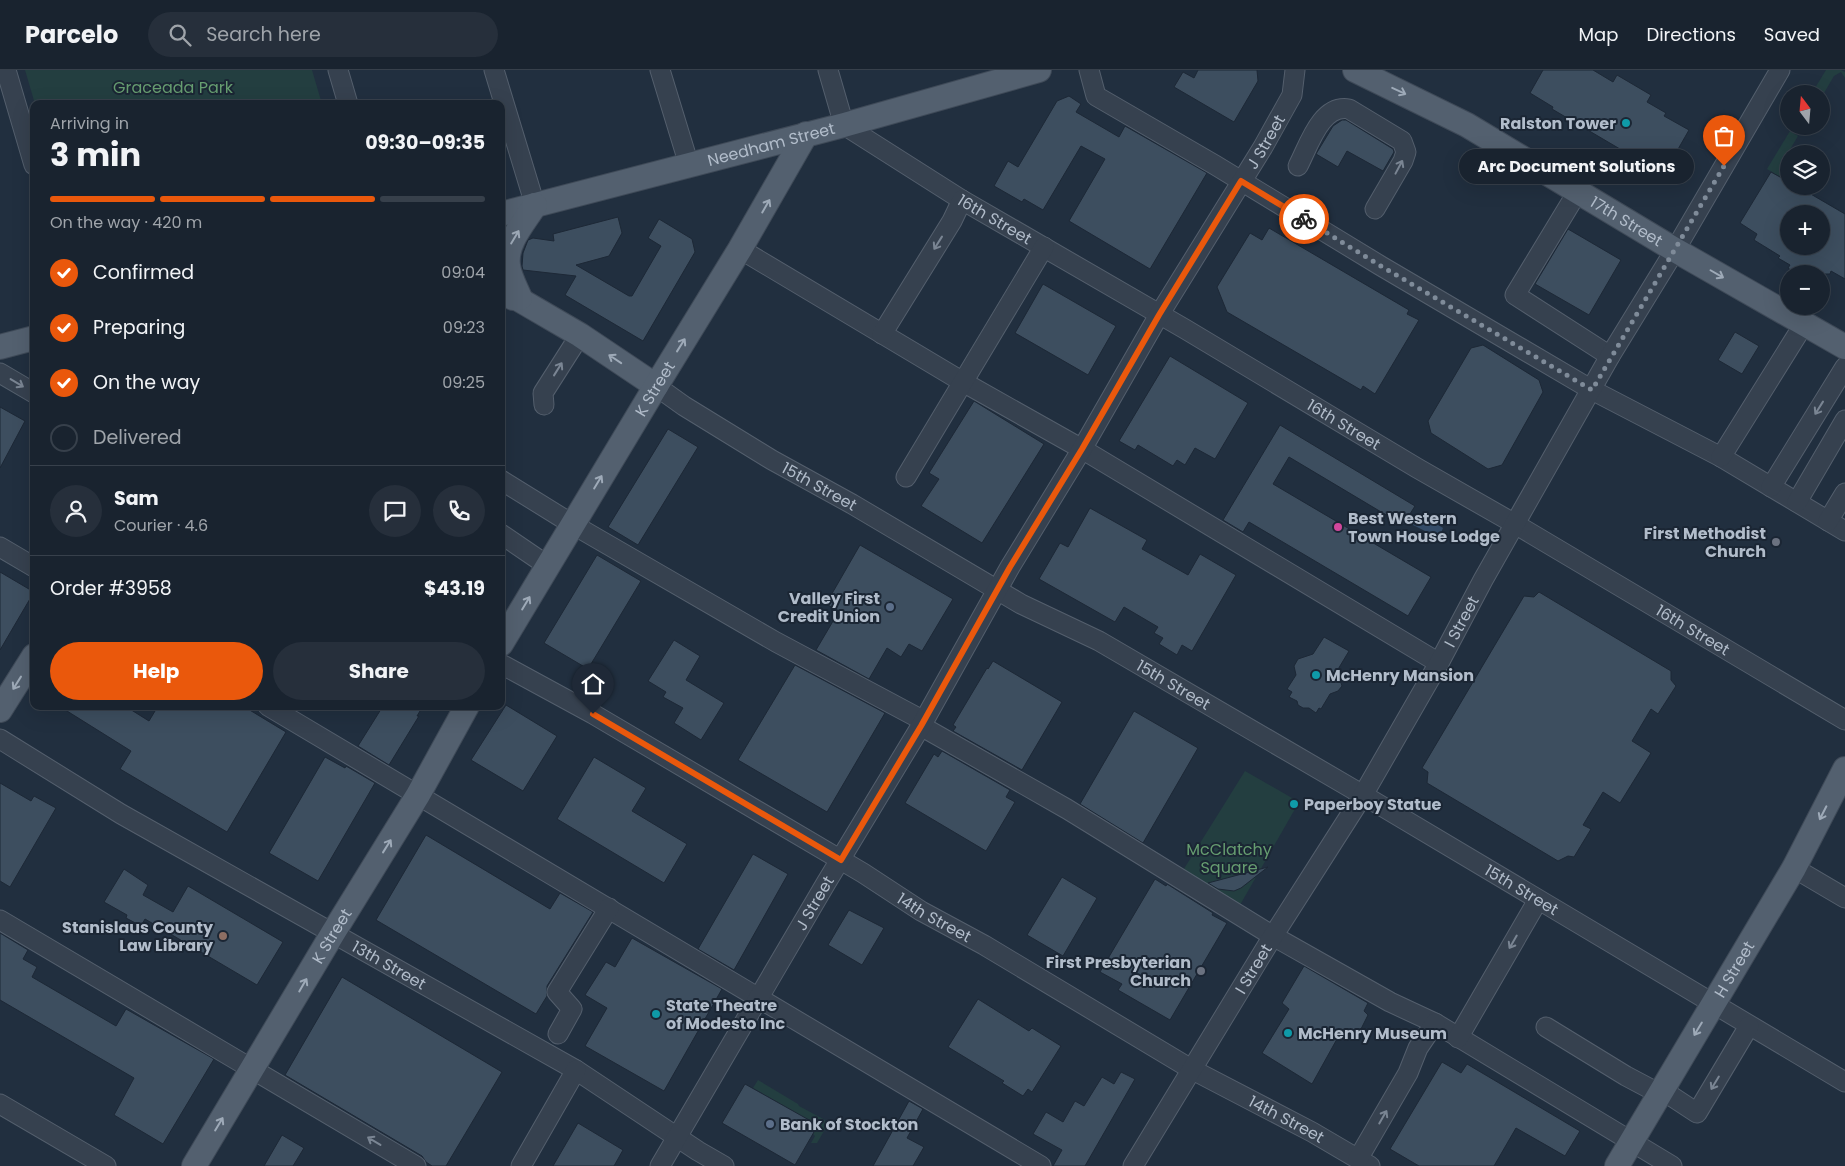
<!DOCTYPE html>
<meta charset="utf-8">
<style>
:root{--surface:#19232f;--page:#262f3b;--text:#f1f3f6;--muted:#9fa4aa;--line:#37404b;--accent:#ea580c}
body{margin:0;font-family:Poppins,sans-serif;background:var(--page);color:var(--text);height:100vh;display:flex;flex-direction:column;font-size:19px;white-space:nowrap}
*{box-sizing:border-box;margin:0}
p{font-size:16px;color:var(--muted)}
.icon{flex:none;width:28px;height:28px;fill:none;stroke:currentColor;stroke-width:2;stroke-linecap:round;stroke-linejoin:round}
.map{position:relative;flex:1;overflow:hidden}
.details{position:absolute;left:30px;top:30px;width:475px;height:610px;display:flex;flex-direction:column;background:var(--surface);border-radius:10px;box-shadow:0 5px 20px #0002,0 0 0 1px var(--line)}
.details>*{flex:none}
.needle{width:32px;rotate:344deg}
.fabs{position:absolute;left:1780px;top:15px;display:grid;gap:10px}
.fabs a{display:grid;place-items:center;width:50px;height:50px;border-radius:50%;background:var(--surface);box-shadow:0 5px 20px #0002,0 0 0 1px var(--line);font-size:25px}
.pin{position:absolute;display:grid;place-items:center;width:42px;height:42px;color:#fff;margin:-51px -21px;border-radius:50% 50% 50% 0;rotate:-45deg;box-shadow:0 0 5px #0007}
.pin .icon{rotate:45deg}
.courier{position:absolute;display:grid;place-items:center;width:50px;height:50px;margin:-25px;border:4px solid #ea580c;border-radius:50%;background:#fff;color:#222;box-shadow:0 1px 6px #0007}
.bubble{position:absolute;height:35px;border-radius:18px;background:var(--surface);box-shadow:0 5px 20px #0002,0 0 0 1px var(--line);font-size:16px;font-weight:700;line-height:35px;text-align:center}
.summary em{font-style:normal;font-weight:700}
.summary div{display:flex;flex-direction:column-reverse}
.summary{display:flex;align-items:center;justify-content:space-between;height:85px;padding:0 20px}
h1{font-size:32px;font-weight:700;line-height:38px}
.bar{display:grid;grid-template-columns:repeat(4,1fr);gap:8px 5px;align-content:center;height:60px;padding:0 20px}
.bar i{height:6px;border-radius:4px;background:var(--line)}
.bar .on{background:var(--accent)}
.bar p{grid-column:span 4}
.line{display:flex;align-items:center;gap:12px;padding:0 20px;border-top:1px solid var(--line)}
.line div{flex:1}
.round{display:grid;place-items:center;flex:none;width:52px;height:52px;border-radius:26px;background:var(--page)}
ol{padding:0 20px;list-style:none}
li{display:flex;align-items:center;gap:15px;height:55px}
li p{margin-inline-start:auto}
li .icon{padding:5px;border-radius:50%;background:var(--accent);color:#fff;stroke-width:4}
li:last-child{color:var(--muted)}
li i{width:28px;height:28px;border:2px solid var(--line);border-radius:50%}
.cta{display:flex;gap:10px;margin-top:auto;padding:10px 20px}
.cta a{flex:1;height:58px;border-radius:30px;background:var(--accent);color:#fff;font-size:20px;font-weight:700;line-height:58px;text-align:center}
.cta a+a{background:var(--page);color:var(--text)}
header{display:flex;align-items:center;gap:30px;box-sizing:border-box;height:70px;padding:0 25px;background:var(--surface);border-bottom:1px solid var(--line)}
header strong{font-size:24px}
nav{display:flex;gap:28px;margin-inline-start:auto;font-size:18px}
.search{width:350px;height:45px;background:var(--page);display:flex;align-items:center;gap:12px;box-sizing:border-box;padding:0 18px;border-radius:28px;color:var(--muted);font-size:19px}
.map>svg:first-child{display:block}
</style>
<header>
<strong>Parcelo</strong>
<div class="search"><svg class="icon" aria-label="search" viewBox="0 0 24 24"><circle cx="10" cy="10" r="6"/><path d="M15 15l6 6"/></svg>Search here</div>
<nav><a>Map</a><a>Directions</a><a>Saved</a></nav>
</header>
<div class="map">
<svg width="1845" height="1096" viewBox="0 0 1845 1096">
<rect width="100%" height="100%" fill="#212f3f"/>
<!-- green -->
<g fill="#233e40">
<polygon points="25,0 312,0 322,34 35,34"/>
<polygon points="1826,0 1841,0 1845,2 1845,8 1841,2 1834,6 1824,23 1815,18"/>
<polygon points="1790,61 1798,66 1785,88 1789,94 1789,112 1767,99"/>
<polygon points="1245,701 1299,732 1240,835 1182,802"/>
<polygon points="758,1010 798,1034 799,1036 825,1050 827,1056 817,1073 811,1073 815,1066 813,1064 817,1055 753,1018"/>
</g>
<!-- water -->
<polygon fill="#344c68" points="1419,443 1443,458 1439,468 1413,455 1412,452"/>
<!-- building -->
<g fill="#3d4e5f" stroke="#1d2836" fill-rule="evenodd">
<polygon points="1198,0 1257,0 1258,11 1234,52 1174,17 1183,2 1194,8"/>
<polygon points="1543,0 1593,0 1613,12 1617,5 1651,25 1647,32 1666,43 1664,46 1689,60 1665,102 1644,88 1642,92 1552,39 1553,37 1530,23"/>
<polygon points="1069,26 1081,34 1076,42 1119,67 1125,56 1207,103 1150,199 1069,151 1105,89 1081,76 1043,140 1024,129 1022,132 994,116 1008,91 1018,97 1057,31"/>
<polygon points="1342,50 1346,50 1393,79 1394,82 1383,101 1347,81 1338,97 1316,84 1333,56"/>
<path d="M1771 102 1789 112V116H1797L1845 144V209L1831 201 1830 204H1796L1788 198 1790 195 1778 188 1780 186 1754 170 1757 164 1740 153ZM1789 144H1821V176H1789Z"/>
<polygon points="618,147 622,163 609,186 576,195 629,226 632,226 661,176 648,168 659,149 692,169 695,182 643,271 565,225 576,206 523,200 522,196 523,183 528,170 533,168 554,171 553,164"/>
<polygon points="1269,158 1409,240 1407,244 1419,250 1375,324 1363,316 1361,320 1227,242 1217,217 1250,163 1262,170"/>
<polygon points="1568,159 1621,190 1589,245 1535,214"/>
<polygon points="1043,214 1116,256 1088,305 1015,263"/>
<polygon points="1735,262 1759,276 1742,304 1718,290"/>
<polygon points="1483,275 1539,310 1543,322 1502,395 1488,399 1431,363 1428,351 1471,278"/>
<polygon points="1170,286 1248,333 1215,389 1195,378 1185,395 1177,390 1173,396 1138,375 1135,380 1119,371"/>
<polygon points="974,331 1044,374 982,473 921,436 939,409 929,403"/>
<polygon points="0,337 25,351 0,398"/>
<polygon points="1280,355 1415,436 1403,455 1289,387 1273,414 1431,507 1408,546 1249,452 1243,462 1223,450"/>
<polygon points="668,359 698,377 638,475 608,457"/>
<polygon points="1090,438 1147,470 1142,479 1188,505 1200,484 1236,505 1192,581 1182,575 1177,585 1159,574 1163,568 1154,563 1158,557 1124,537 1115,552 1039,509 1060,473 1068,477"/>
<polygon points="860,475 953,529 922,581 909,574 901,587 887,578 869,609 816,580 839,541 826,534"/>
<polygon points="597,485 641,511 588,599 544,573"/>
<polygon points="0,502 34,522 0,580"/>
<polygon points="1539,522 1671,601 1671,610 1676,616 1658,644 1651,639 1632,671 1651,683 1620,733 1603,722 1583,755 1591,759 1574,787 1568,786 1558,791 1427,713 1428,702 1422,698 1524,526 1534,527"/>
<polygon points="1324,567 1349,581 1337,601 1342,616 1338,621 1330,624 1321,639 1319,638 1316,643 1309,638 1303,638 1298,635 1297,631 1289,627 1292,622 1287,619 1296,605 1294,596 1298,589 1313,584"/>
<polygon points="674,570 700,586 686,610 724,633 701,670 674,653 683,638 663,627 666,622 648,611"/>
<polygon points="993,591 1062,632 1022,700 953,661 956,657 953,655 987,598 988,599"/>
<polygon points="795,595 885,643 827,742 738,690"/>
<polygon points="506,635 557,666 523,721 471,690"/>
<polygon points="59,636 125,636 149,651 158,636 243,636 286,662 227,762 120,699 131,681"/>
<polygon points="383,636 423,636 417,646 419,646 389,695 358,676"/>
<polygon points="1134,641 1198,678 1143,773 1080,734"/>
<polygon points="942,681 1010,720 1006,727 1015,732 986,781 905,733 934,684 938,687"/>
<polygon points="325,687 345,698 346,696 375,713 318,811 269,783"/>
<polygon points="594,687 646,718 632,741 687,774 664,813 557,749"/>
<polygon points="0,713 31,731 34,726 56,738 10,817 0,811"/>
<polygon points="426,765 550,839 560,823 593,842 547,916 547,926 536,944 376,850"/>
<polygon points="753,784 788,804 734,900 698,879"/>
<polygon points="1268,797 1241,818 1234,821 1218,819 1208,813"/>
<polygon points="124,799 148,815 143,825 173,842 188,816 283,872 257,915 145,849 141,856 126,848 127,845 104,832"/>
<polygon points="1062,807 1097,828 1063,886 1027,865"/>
<polygon points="1155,809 1166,816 1167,814 1213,843 1212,845 1227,853 1170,950 1118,920 1122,914 1100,902"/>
<polygon points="849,840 884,858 862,895 828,875"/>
<polygon points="0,863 28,880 23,889 37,897 32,907 116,956 126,939 214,989 163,1074 114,1045 134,1008 0,930"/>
<polygon points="632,868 722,919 664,1021 585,976 607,938 585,925 606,892 615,897"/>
<polygon points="1304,896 1368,933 1364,941 1368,945 1357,967 1342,960 1312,1014 1262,983 1289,939 1282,933"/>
<polygon points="342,907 502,1002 446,1096 432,1096 426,1092 422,1086 285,1005"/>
<polygon points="978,929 1029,961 1032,958 1061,976 1032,1022 1028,1019 1023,1026 1002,1013 1004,1011 948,977"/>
<polygon points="1442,992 1461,1003 1467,994 1580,1061 1565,1086 1516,1058 1494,1096 1419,1096 1390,1079"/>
<polygon points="1121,1002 1135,1009 1085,1096 1053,1096 1062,1080 1033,1064 1046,1042 1063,1052 1075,1031 1084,1036 1102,1007 1114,1014"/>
<polygon points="745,1014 818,1055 795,1095 722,1053"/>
<polygon points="909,1031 923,1039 907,1068 924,1077 913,1096 873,1096"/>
<polygon points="578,1053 623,1080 614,1096 553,1096"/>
<polygon points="282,1065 304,1078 293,1096 264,1096"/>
</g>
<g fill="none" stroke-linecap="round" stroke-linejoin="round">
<!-- minor casing -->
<g stroke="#545f6d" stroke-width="21">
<g id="minor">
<polyline points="6,0 34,95"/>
<polyline points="338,0 348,34"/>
<polyline points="494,0 535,135"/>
<polyline points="660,0 689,95"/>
<path id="s1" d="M828 0 844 55 962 130 1185 259 1417 398 1515 454 1845 650"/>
<polyline points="1089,0 1096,26 1215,95 1381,196 1592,320 1721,387 1845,461"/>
<path d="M1298 96C1309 75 1321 34 1349 39L1402 71 1406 82 1403 91 1375 139"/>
<polyline points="1578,121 1515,225 1610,286"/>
<polyline points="740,179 963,312 1082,379 1439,593"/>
<polyline points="882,264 952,151 962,130"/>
<polyline points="0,303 34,323"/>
<path id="s2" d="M656 316 684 336 772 390 852 434 1021 534 1099 571 1363 725 1845 1012"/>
<polyline points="544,335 543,323 580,265"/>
<polyline points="1721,387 1804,254"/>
<polyline points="906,407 1044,177"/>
<polyline points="501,410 572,454 776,572 924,651"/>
<polyline points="1771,417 1845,297"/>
<polyline points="1797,432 1845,350"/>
<polyline points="1828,451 1845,423"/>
<polyline points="501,464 548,496"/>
<polyline points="0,477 34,497"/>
<path id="s3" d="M501 594 593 644 863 803 921 841 984 875 1191 999 1312 1062 1370 1096"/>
<polyline points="268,636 1041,1096"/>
<polyline points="921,656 1067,739 1273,866 1390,932 1435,953 1672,1096"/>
<path id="s4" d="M0 669 121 744 576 1000 698 1081 724 1096"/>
<polyline points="1794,798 1845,828"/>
<polyline points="0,850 416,1096"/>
<polyline points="1546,957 1626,1006 1660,1024"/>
<polyline points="558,964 572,939 557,922 609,838"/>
<polyline points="1458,968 1538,830"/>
<polyline points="1662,1020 1697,1043 1749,956"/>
<polyline points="0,1034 106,1096"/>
<polyline points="1358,1089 1408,1003 1418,978 1435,953"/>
<polyline points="521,1096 576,1000"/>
<path id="s5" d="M660 1096 826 813 921 656 1010 497 1082 379 1159 245 1263 77 1292 25 1295 0"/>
<path id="s6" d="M1133 1096 1273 866 1363 725 1439 593 1483 510 1610 286 1675 180 1780 0"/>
</g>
</g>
<!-- major casing -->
<g stroke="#3f4a58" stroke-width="26">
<g id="major">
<path id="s7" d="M1355 0 1467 55 1675 180 1845 277"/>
<path id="s8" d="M501 144 844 55 1039 0"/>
<polyline points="501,219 580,265 656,316"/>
<path d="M513 228H520C516 218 509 206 508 195 505 173 524 153 535 135"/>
<polyline points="0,277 34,268"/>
<path id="s9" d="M501 574 656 316 740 179 806 64"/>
<polyline points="0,640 34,586"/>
<path id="s10" d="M194 1096 333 863 418 725 467 636"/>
<path id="s11" d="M1617 1096 1794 798 1845 699"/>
</g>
</g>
<!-- minor -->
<use href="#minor" stroke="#36414f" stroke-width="19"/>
<!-- major -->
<use href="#major" stroke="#53606f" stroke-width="24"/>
</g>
<!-- one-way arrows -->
<defs><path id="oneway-shaft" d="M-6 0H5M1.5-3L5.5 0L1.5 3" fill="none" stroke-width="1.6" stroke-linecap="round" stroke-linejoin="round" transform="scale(1.25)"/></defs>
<g stroke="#9eaab8">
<use href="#oneway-shaft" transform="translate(1399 21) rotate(25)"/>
<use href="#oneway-shaft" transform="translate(766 136) rotate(-60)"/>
<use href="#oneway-shaft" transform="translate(515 167) rotate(-59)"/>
<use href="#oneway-shaft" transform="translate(1717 204) rotate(30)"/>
<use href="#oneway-shaft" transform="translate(681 275) rotate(-58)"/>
<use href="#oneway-shaft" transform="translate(615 289) rotate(-146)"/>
<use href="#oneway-shaft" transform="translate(598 412) rotate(-59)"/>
<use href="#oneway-shaft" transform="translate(526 533) rotate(-59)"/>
<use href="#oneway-shaft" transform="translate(17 613) rotate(122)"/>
<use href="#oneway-shaft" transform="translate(1823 743) rotate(117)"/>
<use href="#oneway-shaft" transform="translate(387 776) rotate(-58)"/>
<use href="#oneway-shaft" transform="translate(303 915) rotate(-60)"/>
<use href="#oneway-shaft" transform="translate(1698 959) rotate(121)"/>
<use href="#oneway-shaft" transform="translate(219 1054) rotate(-59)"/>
</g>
<g stroke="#7a8593">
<use href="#oneway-shaft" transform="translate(1399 97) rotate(-62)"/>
<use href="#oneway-shaft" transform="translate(938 173) rotate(122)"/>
<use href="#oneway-shaft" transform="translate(558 299) rotate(-58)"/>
<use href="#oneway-shaft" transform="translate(17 313) rotate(31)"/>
<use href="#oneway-shaft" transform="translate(1819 338) rotate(122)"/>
<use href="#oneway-shaft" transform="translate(1513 872) rotate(120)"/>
<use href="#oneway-shaft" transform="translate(1715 1013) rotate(121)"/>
<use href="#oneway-shaft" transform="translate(1383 1047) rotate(-60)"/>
<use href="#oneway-shaft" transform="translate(374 1071) rotate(-149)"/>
</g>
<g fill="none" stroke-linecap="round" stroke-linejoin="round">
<!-- done -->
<polyline stroke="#7f8b99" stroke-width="5" stroke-dasharray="0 9" points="1304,149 1381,196 1592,320 1724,96"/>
<!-- route -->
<polyline stroke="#ea580c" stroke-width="6" points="593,644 841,790 921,656 1010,497 1082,379 1159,245 1241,111 1304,149"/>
</g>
<!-- markers -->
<g fill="#0f9aa8" stroke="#1b2634" stroke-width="2">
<circle cx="1626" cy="53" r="5"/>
<circle cx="1316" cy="605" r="5"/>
<circle cx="1294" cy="734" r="5"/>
<circle cx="656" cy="944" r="5"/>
<circle cx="1288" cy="963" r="5"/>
</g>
<circle fill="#d1479c" stroke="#1b2634" stroke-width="2" cx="1338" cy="457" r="5"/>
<g fill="#6b7280" stroke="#1b2634" stroke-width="2">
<circle cx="1776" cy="472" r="5"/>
<circle cx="1201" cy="901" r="5"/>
</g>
<g fill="#5c6f8a" stroke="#1b2634" stroke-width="2">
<circle cx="890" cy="537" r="5"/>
<circle cx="770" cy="1054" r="5"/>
</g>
<circle fill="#8d6e63" stroke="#1b2634" stroke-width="2" cx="223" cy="866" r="5"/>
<g text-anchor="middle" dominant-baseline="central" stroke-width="4" stroke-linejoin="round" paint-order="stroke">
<!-- park labels -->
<g font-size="16" fill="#669d70" stroke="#1b2634">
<text x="173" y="17">Graceada Park</text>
<text x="1229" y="779">McClatchy<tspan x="1229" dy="18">Square</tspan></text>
</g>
<!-- poi labels -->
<g font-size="16" font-weight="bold" fill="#b1bcca" stroke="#1b2634" text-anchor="start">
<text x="1616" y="53" text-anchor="end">Ralston Tower</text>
<text x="1348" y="448">Best Western<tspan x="1348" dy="18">Town House Lodge</tspan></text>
<text x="1766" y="463" text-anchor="end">First Methodist<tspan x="1766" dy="18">Church</tspan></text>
<text x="880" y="528" text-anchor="end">Valley First<tspan x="880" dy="18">Credit Union</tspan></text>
<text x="1326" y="605">McHenry Mansion</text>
<text x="1304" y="734">Paperboy Statue</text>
<text x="213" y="857" text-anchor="end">Stanislaus County<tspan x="213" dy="18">Law Library</tspan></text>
<text x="1191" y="892" text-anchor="end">First Presbyterian<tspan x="1191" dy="18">Church</tspan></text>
<text x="666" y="935">State Theatre<tspan x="666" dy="18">of Modesto Inc</tspan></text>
<text x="1298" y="963">McHenry Museum</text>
<text x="780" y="1054">Bank of Stockton</text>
</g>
<!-- street labels -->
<g font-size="16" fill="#b1bcca" stroke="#1b2634">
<text stroke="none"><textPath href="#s5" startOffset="1190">J Street</textPath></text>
<text stroke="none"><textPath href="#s8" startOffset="279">Needham Street</textPath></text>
<text stroke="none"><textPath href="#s1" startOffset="235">16th Street</textPath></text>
<text stroke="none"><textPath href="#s7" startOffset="311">17th Street</textPath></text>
<text stroke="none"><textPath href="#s9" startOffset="298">K Street</textPath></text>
<text stroke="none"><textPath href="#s1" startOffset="640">16th Street</textPath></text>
<text stroke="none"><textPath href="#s2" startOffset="192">15th Street</textPath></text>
<text stroke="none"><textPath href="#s6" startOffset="636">I Street</textPath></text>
<text stroke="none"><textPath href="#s1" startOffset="1045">16th Street</textPath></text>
<text stroke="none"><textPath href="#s2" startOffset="598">15th Street</textPath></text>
<text stroke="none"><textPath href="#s2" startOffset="1002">15th Street</textPath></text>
<text stroke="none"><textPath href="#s5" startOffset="305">J Street</textPath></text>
<text stroke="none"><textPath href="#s3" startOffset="502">14th Street</textPath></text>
<text stroke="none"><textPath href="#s10" startOffset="268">K Street</textPath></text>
<text stroke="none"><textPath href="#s4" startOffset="450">13th Street</textPath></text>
<text stroke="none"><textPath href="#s6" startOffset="231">I Street</textPath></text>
<text stroke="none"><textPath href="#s11" startOffset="229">H Street</textPath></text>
<text stroke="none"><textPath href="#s3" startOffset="908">14th Street</textPath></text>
</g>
</g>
</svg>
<div class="fabs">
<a><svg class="needle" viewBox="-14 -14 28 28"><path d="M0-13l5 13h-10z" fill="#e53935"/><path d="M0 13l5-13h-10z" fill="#9fa4aa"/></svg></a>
<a><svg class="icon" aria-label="layers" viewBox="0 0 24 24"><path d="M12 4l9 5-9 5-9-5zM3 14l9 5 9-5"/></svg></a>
<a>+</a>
<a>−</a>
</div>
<div class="pin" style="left:1724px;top:96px;background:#ea580c"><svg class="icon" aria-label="bag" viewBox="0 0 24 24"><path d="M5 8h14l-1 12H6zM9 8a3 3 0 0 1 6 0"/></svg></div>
<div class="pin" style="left:593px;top:644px;background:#1f2937"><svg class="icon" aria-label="home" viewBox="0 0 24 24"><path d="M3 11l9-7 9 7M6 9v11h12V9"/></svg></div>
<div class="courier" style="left:1304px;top:149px"><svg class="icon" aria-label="bike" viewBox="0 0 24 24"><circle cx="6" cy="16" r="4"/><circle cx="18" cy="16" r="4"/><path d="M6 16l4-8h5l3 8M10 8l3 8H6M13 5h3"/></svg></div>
<div class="bubble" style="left:1459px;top:79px;width:235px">Arc Document Solutions</div>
<section class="details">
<div class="summary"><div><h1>3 min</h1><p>Arriving in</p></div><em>09:30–09:35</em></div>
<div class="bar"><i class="on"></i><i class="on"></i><i class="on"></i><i></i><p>On the way · 420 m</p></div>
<ol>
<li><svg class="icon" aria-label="check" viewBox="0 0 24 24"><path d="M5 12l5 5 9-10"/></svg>Confirmed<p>09:04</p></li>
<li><svg class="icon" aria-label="check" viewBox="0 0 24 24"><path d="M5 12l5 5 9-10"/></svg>Preparing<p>09:23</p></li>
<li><svg class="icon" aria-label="check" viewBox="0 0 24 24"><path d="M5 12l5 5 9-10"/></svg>On the way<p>09:25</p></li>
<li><i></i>Delivered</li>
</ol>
<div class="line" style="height:90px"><a class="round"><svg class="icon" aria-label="person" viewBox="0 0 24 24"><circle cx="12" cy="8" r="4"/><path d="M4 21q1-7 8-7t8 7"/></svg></a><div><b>Sam</b><p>Courier · 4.6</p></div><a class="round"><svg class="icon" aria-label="chat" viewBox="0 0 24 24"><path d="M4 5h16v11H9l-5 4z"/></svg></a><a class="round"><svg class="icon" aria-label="phone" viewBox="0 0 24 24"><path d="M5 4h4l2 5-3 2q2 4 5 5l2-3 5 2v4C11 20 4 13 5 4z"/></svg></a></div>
<div class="line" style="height:65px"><div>Order #3958</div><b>$43.19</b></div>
<div class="cta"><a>Help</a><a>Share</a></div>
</section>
</div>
